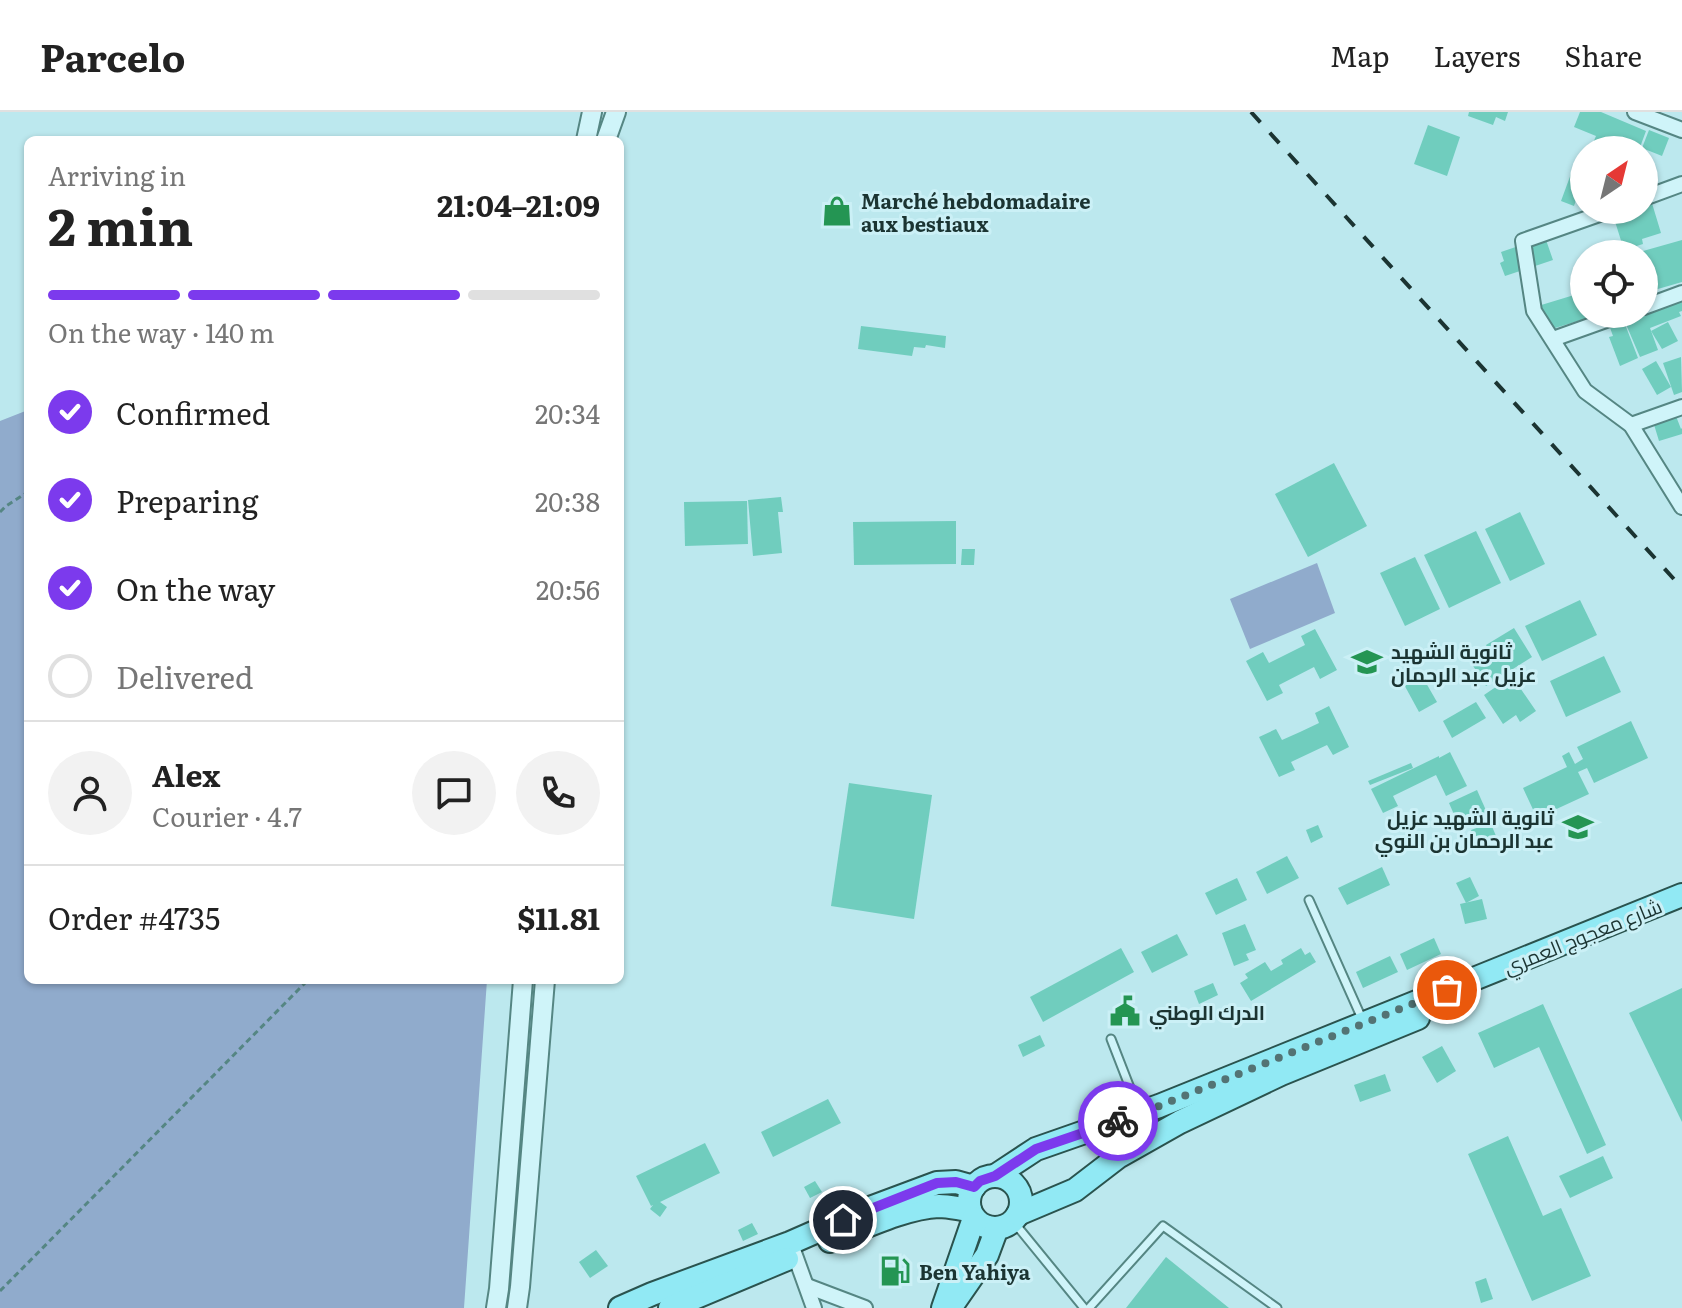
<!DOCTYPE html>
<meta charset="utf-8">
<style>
:root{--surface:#fff;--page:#f2f2f2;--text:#222;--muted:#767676;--line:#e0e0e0;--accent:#7c3aed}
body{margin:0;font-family:Literata,Cairo,serif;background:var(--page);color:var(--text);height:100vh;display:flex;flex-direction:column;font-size:30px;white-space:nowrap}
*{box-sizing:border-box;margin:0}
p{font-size:26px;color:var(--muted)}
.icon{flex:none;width:44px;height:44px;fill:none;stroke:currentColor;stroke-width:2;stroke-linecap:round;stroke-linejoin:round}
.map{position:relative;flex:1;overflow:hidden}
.side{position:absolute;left:24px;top:24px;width:600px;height:848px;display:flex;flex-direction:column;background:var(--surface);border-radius:12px;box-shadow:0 2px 6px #0004}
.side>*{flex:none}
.needle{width:52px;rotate:35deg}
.tools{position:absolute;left:1570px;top:24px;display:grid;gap:16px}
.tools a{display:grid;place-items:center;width:88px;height:88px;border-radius:50%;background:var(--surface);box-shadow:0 2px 6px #0004;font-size:40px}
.pin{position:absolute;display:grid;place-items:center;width:68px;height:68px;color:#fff;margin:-34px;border:4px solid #fff;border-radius:50%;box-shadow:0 2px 8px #0007}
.courier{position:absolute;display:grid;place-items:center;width:80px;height:80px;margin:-40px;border:6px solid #7c3aed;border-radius:50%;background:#fff;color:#222;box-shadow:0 2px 10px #0007}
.summary em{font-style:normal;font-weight:700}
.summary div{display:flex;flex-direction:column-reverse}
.summary{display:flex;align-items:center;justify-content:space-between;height:136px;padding:0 24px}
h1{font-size:52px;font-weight:700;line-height:60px}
.bar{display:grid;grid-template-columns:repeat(4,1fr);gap:12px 8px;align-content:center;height:96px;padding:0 24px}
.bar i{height:10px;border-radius:6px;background:var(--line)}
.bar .on{background:var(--accent)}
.bar p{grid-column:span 4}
.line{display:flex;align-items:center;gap:20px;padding:0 24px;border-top:2px solid var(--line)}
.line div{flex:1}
.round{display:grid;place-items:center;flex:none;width:84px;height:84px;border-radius:42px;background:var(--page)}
ol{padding:0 24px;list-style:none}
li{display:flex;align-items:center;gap:24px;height:88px}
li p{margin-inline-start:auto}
li .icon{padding:8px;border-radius:50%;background:var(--accent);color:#fff;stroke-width:4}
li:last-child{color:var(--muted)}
li i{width:44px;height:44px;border:4px solid var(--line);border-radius:50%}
header{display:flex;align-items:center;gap:48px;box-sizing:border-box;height:112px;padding:0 40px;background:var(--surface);border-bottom:2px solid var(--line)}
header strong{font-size:38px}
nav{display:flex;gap:44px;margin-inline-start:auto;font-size:28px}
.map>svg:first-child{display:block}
</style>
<header>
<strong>Parcelo</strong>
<nav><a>Map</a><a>Layers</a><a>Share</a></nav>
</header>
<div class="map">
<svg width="1682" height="1196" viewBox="0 0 1682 1196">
<rect width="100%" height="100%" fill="#bce8ee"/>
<!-- green -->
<g fill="#90abcc">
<polygon points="28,298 28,868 487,868 464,1196 0,1196 0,309"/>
<polygon points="1317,451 1335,501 1250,537 1230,487"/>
</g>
<!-- building -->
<g fill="#70cdbe">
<polygon points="1469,0 1508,0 1505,9 1496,5 1493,13 1468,4"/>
<polygon points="1580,0 1601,0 1646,19 1639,38 1633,38 1612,29 1609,37 1593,31 1596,24 1574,15"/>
<polygon points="1428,13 1460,25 1447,64 1414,52"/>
<polygon points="1649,18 1669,26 1662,44 1642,36"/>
<polygon points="1575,51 1584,54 1584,84 1578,82 1574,94 1561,89"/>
<polygon points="1651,88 1661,121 1642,127 1643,132 1624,138 1612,100 1618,98 1644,98 1644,90"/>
<polygon points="1545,125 1553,148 1505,164 1500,151 1504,149 1501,140"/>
<polygon points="1682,128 1682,170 1644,181 1644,142 1636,141"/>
<polygon points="1584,180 1584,202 1598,203 1545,219 1538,194"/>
<polygon points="1682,186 1682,199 1679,200 1681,204 1650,216 1658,238 1640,245 1625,210"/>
<polygon points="1623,207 1638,246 1620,254 1609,225 1613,224 1609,213"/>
<polygon points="1668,210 1678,229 1662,237 1651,219"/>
<polygon points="861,214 946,224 945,236 926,233 925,236 914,235 912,244 858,237"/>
<polygon points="1681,245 1682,280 1674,283 1663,251"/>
<polygon points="1656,249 1671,275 1657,283 1642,257"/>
<polygon points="1674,299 1681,317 1682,316 1682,322 1659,329 1652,306"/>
<polygon points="1334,351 1367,414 1308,445 1275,382"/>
<polygon points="781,385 783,400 778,400 782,441 753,444 748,388"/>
<polygon points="747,389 748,432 685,434 684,390"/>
<polygon points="1520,400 1545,452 1510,469 1485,417"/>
<polygon points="956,409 956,452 854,453 853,410"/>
<polygon points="1476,419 1501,471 1449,496 1424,443"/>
<polygon points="962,437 975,437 974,453 961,453"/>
<polygon points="1415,445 1440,497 1405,514 1380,461"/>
<polygon points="1580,488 1597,523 1542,549 1525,514"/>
<polygon points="1514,516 1532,545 1486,574 1468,546 1478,540 1482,548 1491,542 1486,533"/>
<polygon points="1315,517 1337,558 1320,567 1314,555 1279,573 1283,581 1267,589 1246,549 1263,540 1269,551 1305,533 1301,524"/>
<polygon points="1604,544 1621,580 1566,605 1550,569"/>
<polygon points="1418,557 1437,590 1419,600 1401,567"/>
<polygon points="1512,564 1536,599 1520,610 1516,603 1503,612 1484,583"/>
<polygon points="1476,590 1486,606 1452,626 1443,609"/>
<polygon points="1329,594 1349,635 1333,643 1327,633 1291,650 1295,658 1279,665 1259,625 1276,617 1282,628 1300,620 1319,611 1315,601"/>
<polygon points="1631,609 1648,646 1594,671 1587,656 1578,660 1589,682 1537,706 1523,676 1567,655 1562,644 1569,640 1575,652 1583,647 1577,635"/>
<polygon points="1450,640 1467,674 1446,684 1436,663 1393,684 1398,694 1383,701 1371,677 1439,644 1439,646"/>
<polygon points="1411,651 1413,656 1370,673 1368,669"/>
<polygon points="849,671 932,683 914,807 831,794"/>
<polygon points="1477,678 1488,703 1460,716 1449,691"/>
<polygon points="1488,705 1499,731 1479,739 1471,718 1482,714 1480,709"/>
<polygon points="1318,713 1323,725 1311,731 1306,718"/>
<polygon points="1287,744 1299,766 1267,782 1256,760"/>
<polygon points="1382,755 1390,773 1347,793 1338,776"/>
<polygon points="1470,765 1479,784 1466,791 1456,771"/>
<polygon points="1237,766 1247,788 1216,803 1205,781"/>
<polygon points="1482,787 1487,807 1465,812 1460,792"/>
<polygon points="1245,812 1256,838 1246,842 1249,848 1234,854 1222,821"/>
<polygon points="1177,822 1188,843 1152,861 1141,840"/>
<polygon points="1434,826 1441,842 1407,858 1400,842"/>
<polygon points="1121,836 1134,860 1043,910 1030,885"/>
<polygon points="1301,836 1305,843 1310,840 1316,850 1251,889 1240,871 1248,866 1245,862 1265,850 1271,859 1283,852 1281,848"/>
<polygon points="1390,844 1398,860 1363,876 1356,860"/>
<polygon points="1213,871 1218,883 1199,892 1194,879"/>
<polygon points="1682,876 1682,1010 1629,901"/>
<polygon points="1543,892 1606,1033 1587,1042 1539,935 1494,956 1478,921"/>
<polygon points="1040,923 1045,934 1023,945 1018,933"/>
<polygon points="1442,934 1456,959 1437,971 1422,945"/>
<polygon points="1385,962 1391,979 1360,990 1354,973"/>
<polygon points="828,987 841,1011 773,1045 761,1020"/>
<polygon points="1508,1024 1543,1104 1561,1096 1591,1164 1532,1189 1468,1042"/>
<polygon points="705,1031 720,1061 660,1090 667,1095 660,1105 650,1097 653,1093 651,1094 636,1064"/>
<polygon points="1603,1044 1613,1066 1570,1086 1559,1064"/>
<polygon points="815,1069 822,1080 810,1086 804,1075"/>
<polygon points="752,1111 758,1122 743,1129 738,1118"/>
<polygon points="596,1138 608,1154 590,1166 579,1150"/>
<polygon points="1166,1145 1229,1196 1126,1196"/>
<polygon points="1486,1166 1493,1187 1481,1191 1475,1170"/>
</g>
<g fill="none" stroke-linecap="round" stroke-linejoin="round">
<!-- service casing -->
<g stroke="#558683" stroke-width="11">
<g id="service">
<polyline points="1309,788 1363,909"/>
<polyline points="1111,927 1139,999"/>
<polyline points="1013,1109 1084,1196"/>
<polyline points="1089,1196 1163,1114 1277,1196"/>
</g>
</g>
<!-- minor casing -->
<g stroke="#558683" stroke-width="18">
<g id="minor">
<polyline points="1635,0 1682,18"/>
<polyline points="1644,86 1682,72"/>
<polyline points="1611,98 1523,129 1534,199 1585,279 1631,313 1682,395"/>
<polyline points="1644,195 1682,181"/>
<polyline points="1553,227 1623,202"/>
<polyline points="1631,313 1682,295"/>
<polyline points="792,1135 814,1196"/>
<polyline points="807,1174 865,1196"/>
</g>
</g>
<!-- tertiary casing -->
<g stroke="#558683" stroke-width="22">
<g id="tertiary">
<polyline points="586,28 592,0"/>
<polyline points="606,28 616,0"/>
<polyline points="496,1196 499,1177 523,868"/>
<polyline points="517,1196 520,1175 545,868"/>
</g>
</g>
<!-- primary casing -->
<g stroke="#2a534e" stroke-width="26">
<g id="primary">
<polyline points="995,1064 1036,1037 1159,994 1682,783"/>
<circle cx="995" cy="1090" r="26"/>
<polyline points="1018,1102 1075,1078 1118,1045 1180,1010 1281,962 1418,906"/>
<path d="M830 1129C861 1117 906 1095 939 1094 949 1094 960 1097 970 1098"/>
<polyline points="953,1192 987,1143 997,1116"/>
<polyline points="620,1196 652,1182 790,1131 870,1096 937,1071 956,1070 974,1075"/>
<polyline points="670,1196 787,1147"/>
<polyline points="943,1196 974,1106"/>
</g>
</g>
<!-- path -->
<g stroke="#558683" stroke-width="3" stroke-dasharray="6 4" stroke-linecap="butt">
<polyline points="0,400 6,394 28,380"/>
<polyline points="0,1179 308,868"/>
</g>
<!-- service -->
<use href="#service" stroke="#cff4f9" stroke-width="7"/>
<!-- minor -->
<use href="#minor" stroke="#cff4f9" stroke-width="14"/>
<!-- tertiary -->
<use href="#tertiary" stroke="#cff4f9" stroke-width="18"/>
<!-- primary -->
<use href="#primary" stroke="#91e9f4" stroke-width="22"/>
<!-- rail -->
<polyline stroke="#1b3432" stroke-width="4" stroke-dasharray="14 14" stroke-linecap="butt" points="1251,0 1682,476"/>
</g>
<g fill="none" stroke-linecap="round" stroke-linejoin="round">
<!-- done -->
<polyline stroke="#537374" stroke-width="8" stroke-dasharray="0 14.4" points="1118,1009 1159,994 1447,878"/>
<!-- route -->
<polyline stroke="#7c3aed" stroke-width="10" points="843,1108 937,1071 956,1070 974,1075 980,1069 995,1064 1036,1037 1118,1009"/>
</g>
<!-- icons -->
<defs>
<g id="shop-bare" transform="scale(2.4)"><path d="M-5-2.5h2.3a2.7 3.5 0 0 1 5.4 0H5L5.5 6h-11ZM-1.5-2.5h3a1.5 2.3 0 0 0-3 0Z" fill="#249553" stroke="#cbf0f6" stroke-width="2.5" paint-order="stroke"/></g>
<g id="school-bare" transform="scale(2.4)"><path d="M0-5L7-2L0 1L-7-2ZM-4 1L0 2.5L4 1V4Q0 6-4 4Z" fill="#249553" stroke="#cbf0f6" stroke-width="2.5" paint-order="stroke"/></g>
<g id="civic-bare" transform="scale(2.4)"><path d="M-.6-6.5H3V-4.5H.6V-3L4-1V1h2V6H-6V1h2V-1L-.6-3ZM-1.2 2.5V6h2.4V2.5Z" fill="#249553" stroke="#cbf0f6" stroke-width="2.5" paint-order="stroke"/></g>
<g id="fuel-bare" transform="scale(2.4)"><path d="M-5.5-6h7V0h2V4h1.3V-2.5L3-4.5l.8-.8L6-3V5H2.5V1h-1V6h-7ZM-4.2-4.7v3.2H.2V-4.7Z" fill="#249553" stroke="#cbf0f6" stroke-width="2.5" paint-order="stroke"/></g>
</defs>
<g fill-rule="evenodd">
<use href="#shop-bare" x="837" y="99"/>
<use href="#school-bare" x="1367" y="550"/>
<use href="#school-bare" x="1578" y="715"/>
<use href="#civic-bare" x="1125" y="899"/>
<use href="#fuel-bare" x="895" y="1159"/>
</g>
<g text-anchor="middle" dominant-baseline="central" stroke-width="6" stroke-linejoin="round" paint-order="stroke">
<!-- poi labels -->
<g font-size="20" font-weight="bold" fill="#1b3432" stroke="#cbf0f6" text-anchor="start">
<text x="861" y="88">Marché hebdomadaire<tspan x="861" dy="23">aux bestiaux</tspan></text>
<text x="1391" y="538">ثانوية الشهيد<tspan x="1391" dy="23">عزيل عبد الرحمان</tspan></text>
<text x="1554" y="704" text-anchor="end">ثانوية الشهيد عزيل<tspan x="1554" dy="23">عبد الرحمان بن النوي</tspan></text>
<text x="1149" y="899">الدرك الوطني</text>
<text x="919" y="1159">Ben Yahiya</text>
</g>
<!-- street labels -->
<g font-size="20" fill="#1b3432" stroke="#cbf0f6">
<text transform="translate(1582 823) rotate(-22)">شارع معجوج العمري</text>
</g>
</g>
</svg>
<div class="tools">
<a><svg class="needle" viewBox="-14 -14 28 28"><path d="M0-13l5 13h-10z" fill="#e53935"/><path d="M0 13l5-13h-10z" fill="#767676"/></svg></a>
<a><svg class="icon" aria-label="locate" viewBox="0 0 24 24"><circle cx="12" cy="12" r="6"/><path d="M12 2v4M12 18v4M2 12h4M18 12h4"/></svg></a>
</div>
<div class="pin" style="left:1447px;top:878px;background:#ea580c"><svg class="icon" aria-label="bag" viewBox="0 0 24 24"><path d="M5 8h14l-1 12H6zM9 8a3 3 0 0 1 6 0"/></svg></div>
<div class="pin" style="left:843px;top:1108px;background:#1f2937"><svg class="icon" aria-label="home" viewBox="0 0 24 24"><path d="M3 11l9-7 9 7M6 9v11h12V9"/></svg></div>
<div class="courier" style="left:1118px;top:1009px"><svg class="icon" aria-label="bike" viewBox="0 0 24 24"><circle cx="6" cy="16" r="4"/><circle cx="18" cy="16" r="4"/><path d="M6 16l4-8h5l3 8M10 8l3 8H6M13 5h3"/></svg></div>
<section class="side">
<div class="summary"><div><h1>2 min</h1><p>Arriving in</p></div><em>21:04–21:09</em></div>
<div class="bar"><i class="on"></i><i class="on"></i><i class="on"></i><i></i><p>On the way · 140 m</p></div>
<ol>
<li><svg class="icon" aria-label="check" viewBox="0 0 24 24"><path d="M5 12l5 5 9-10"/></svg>Confirmed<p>20:34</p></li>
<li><svg class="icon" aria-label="check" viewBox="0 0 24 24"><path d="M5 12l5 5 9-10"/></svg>Preparing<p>20:38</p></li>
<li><svg class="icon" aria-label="check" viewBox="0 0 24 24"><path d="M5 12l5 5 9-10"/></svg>On the way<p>20:56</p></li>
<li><i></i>Delivered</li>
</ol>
<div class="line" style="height:144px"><a class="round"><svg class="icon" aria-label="person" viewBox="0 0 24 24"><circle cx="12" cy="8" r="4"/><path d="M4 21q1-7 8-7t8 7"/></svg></a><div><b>Alex</b><p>Courier · 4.7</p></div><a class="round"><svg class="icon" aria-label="chat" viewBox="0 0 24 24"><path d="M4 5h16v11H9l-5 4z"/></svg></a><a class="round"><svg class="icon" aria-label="phone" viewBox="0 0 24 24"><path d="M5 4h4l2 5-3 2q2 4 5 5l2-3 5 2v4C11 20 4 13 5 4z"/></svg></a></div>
<div class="line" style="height:104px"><div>Order #4735</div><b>$11.81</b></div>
</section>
</div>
